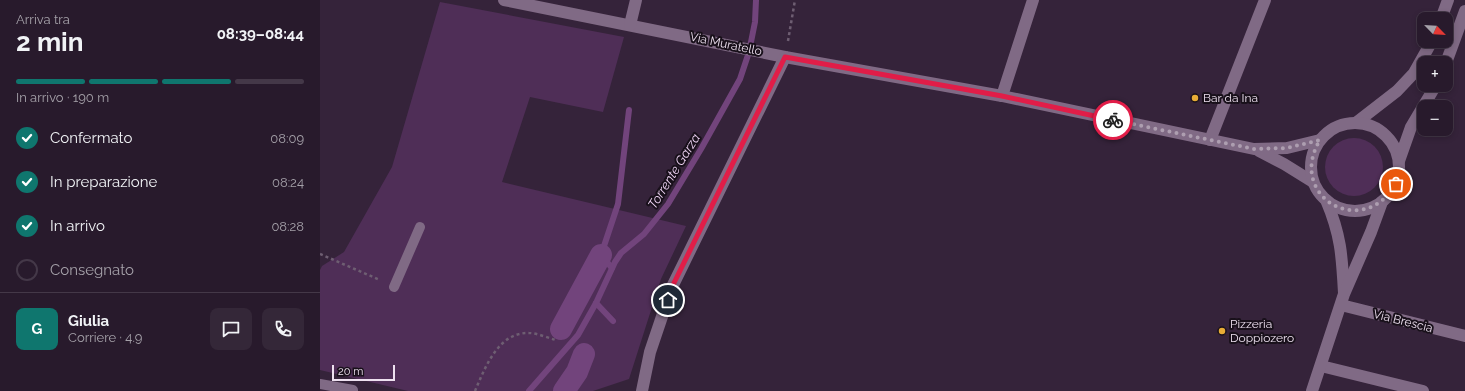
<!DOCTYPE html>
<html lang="it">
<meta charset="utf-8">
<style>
:root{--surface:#281a2c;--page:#342738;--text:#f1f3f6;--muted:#a5a1a9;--line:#443848;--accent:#0f766e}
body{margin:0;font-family:Raleway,sans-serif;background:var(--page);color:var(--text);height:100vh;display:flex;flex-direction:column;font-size:15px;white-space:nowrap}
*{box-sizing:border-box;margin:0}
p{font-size:13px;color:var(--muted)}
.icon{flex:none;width:22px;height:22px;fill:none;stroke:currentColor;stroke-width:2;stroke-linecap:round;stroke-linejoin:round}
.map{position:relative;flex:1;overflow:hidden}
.sheet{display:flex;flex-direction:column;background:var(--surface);width:320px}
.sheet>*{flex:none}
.needle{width:26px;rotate:115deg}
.buttons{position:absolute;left:1097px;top:12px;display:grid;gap:8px}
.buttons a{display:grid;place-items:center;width:36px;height:36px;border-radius:8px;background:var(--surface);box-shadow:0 2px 6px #0003,0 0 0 1px var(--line);font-size:20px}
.scale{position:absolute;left:12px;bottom:10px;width:63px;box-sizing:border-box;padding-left:4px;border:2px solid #eee1f0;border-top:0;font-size:11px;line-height:14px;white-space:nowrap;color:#eee1f0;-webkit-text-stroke:3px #18101a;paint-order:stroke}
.pin{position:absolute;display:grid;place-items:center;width:34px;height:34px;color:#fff;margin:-17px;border:2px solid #fff;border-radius:50%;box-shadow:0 1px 4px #0007}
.courier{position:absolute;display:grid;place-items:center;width:40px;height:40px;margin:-20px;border:3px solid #e11d48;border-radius:50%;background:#fff;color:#222;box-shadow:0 1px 5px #0007}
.headline em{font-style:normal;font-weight:700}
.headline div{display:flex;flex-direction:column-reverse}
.headline{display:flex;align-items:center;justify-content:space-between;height:68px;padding:0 16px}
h1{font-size:26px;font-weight:700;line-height:30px}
.bar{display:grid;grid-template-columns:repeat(4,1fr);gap:6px 4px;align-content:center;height:48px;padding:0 16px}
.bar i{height:5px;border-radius:3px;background:var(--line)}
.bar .active{background:var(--accent)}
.bar p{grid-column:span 4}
.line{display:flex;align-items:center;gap:10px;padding:0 16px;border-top:1px solid var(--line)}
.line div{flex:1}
.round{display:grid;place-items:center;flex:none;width:42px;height:42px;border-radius:8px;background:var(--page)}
ol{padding:0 16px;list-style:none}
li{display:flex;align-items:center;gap:12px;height:44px}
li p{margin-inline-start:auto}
li .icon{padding:4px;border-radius:50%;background:var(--accent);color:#fff;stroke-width:4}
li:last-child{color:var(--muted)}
li i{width:22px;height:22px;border:2px solid var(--line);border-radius:50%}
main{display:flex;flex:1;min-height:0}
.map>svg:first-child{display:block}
</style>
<main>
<section class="sheet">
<div class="headline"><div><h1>2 min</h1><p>Arriva tra</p></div><em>08:39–08:44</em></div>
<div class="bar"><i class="active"></i><i class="active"></i><i class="active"></i><i></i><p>In arrivo · 190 m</p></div>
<ol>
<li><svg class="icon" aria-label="check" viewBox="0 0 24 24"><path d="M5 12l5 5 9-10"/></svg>Confermato<p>08:09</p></li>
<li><svg class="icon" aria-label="check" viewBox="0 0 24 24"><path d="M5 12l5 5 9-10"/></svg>In preparazione<p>08:24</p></li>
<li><svg class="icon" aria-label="check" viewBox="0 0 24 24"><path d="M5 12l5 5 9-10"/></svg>In arrivo<p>08:28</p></li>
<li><i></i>Consegnato</li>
</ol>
<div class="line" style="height:72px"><b class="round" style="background:var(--accent);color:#fff">G</b><div><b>Giulia</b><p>Corriere · 4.9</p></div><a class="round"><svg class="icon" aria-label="chat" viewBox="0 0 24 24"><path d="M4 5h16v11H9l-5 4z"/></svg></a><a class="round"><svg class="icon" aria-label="phone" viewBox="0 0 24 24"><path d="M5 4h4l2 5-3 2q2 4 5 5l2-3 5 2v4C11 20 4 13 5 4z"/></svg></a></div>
</section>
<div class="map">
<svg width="1145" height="391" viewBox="0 0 1145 391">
<rect width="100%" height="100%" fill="#35233a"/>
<!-- green -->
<g fill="#4f2e57">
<polygon points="120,2 304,37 283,112 210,97 182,182 366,226 341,279 309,379 273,391 88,391 0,370 0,270 2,266 24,252 72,167"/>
<circle cx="1034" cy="167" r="29"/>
</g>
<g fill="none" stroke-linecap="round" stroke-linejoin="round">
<!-- stream -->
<g stroke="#72447c" stroke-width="6">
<polyline points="292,268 281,255 298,204 309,110"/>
<polyline points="276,303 293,321"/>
<polyline points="209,391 258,335 276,303 295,262 301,253 324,234 348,204 381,149 420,79 429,52 435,22 436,0"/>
</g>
<!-- canal -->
<g stroke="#72447c" stroke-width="22">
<polyline points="241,329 281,255"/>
<polyline points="244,391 257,372 264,354"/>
</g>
<!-- path -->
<g stroke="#6e5e72" stroke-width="2.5" stroke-dasharray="3 3" stroke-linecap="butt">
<polyline points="468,41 475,0"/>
<polyline points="0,254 60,280"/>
<path d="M155 391C165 368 178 332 209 333 217 333 228 338 236 340"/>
</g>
<!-- lane -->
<g stroke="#806a85" stroke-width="10">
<polyline points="74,287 100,227"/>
<polyline points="0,384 33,390"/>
</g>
<!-- street -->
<g stroke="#806a85" stroke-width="12">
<polyline points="184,0 465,57 682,96 934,149 967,148 1000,140"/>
<polyline points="310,25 316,0"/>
<polyline points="682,96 713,0"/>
<polyline points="890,140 945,0"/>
<polyline points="939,151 964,164 993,182"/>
<polyline points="1021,305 1145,336"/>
<polyline points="1001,366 1103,391"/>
<polyline points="322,391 330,352 352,287 465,57"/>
</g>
<!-- secondary -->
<g stroke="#806a85" stroke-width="12">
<polyline points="1121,19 1128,0"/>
<polyline points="1126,63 1145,11"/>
<polyline points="1037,122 1077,91 1094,73 1112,41"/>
<circle cx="1035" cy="167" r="44"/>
<polyline points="1079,161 1091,127 1116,85"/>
<path d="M1006 200C1021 235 1022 256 1024 293"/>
<polyline points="992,391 1024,294 1051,232 1062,202"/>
</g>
</g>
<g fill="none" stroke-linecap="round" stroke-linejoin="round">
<!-- done -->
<path stroke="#ad9eb0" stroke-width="4" stroke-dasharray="0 7.2" d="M793 120 934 149 967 148 1000 140C966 196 1042 241 1076 184"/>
<!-- route -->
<polyline stroke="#e11d48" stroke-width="5" points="348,300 352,287 465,57 682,96 793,120"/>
</g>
<!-- markers -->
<g fill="#e7ac36" stroke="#18101a" stroke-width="1.5">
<circle cx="875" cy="98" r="4"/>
<circle cx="902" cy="331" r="4"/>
</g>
<g text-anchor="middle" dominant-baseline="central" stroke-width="4" stroke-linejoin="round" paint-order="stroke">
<!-- street labels -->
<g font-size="12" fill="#eee1f0" stroke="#18101a">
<text transform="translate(406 44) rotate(12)">Via Muratello</text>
<text transform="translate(1083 321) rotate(14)">Via Brescia</text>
</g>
<!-- poi labels -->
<g font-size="12" fill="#eee1f0" stroke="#18101a" text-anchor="start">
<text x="883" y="98">Bar da Ina</text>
<text x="910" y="324">Pizzeria<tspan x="910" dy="14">Doppiozero</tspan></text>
</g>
<!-- water labels -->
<g font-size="13" font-style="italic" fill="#f1d6f7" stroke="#18101a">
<text transform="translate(354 171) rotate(-58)">Torrente Garza</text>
</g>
</g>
</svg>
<div class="buttons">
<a><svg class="needle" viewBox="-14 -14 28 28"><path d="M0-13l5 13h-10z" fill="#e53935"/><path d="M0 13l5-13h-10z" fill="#a5a1a9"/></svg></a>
<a>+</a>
<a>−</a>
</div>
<div class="scale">20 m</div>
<div class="pin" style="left:1076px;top:184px;background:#ea580c"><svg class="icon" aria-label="bag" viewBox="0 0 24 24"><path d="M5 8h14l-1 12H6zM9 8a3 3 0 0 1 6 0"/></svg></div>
<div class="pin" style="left:348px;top:300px;background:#1f2937"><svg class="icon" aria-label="home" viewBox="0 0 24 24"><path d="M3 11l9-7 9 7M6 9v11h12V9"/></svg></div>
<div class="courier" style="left:793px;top:120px"><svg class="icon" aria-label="bike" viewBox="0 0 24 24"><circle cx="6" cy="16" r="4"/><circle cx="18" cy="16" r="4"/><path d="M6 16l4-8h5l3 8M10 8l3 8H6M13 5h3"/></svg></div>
</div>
</main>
